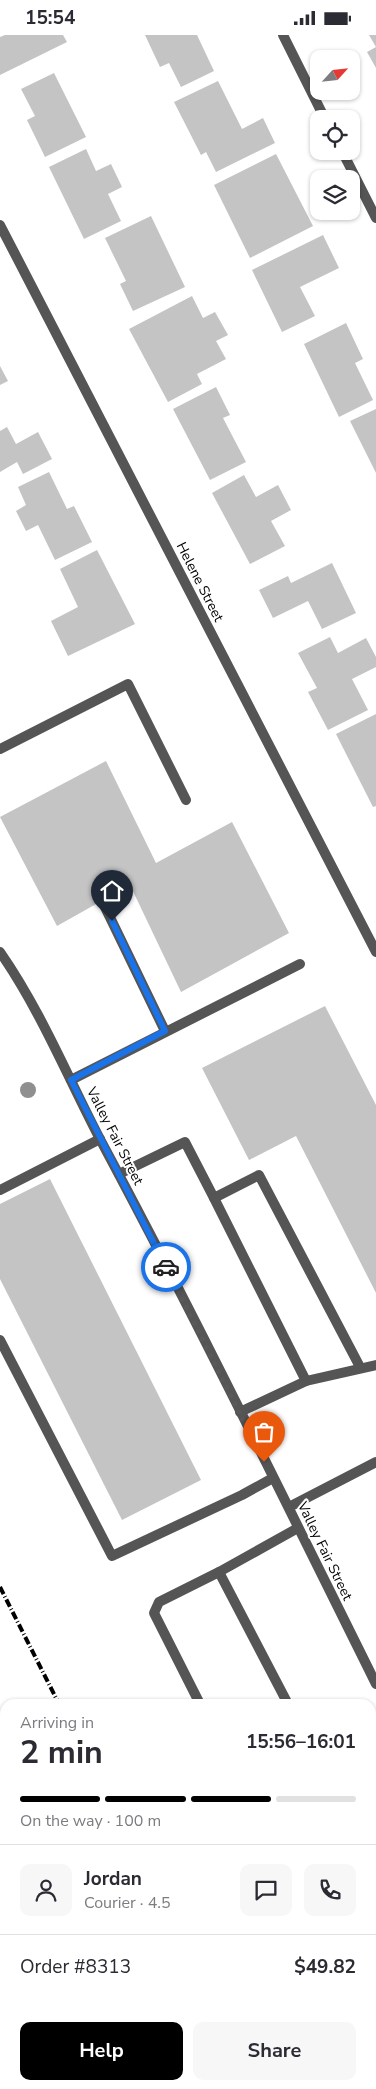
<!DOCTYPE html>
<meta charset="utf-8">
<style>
:root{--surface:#fff;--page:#f7f7f7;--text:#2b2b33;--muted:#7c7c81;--line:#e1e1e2;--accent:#000}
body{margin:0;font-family:"Nunito Sans",sans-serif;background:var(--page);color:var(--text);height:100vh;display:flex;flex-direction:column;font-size:19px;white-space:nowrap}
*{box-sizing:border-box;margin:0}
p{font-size:16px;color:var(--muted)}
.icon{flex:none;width:28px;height:28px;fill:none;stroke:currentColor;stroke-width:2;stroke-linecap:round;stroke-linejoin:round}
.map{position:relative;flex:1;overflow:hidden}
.drawer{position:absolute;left:0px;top:1664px;width:376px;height:391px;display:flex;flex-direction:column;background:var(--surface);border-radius:15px 15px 0 0;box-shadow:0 1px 4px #0004}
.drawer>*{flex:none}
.needle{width:32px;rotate:63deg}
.tools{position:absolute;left:310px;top:15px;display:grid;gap:10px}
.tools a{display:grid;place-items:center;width:50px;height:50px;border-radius:10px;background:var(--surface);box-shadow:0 1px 4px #0004;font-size:25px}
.pin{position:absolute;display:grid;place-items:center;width:42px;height:42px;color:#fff;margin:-51px -21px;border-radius:50% 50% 50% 0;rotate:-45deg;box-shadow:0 0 5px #0007}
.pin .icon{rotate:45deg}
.courier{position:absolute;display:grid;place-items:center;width:50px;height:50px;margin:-25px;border:4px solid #1a73e8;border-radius:50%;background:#fff;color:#222;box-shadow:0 1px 6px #0007}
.head em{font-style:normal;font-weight:700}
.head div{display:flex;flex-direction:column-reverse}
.head{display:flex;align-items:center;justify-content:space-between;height:85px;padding:0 20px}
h1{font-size:32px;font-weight:700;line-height:38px}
.bar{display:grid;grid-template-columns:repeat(4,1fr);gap:8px 5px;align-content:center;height:60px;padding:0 20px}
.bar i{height:6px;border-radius:4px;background:var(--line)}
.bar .current{background:var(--accent)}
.bar p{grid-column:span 4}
.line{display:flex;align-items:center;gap:12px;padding:0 20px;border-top:1px solid var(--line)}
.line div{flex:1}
.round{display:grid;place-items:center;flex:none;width:52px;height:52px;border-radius:10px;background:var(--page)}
.cta{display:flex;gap:10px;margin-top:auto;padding:10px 20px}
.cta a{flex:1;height:58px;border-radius:10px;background:var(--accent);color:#fff;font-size:20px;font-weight:700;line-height:58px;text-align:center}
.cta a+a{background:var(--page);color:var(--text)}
.status{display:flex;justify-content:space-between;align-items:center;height:35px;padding:0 25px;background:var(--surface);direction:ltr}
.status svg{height:14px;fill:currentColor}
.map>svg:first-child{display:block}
</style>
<div class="status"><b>15:54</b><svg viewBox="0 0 49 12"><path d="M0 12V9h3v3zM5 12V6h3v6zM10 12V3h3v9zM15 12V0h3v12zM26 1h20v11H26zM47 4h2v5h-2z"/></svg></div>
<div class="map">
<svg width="376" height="2054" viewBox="0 0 376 2054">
<rect width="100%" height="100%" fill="#fff"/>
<!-- building -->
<g fill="#c4c4c4">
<polygon points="5,0 63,0 67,7 0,40 0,2"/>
<polygon points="145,0 197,0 214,36 181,52 169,28 160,32"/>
<polygon points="369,0 376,0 376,33 367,17 376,12"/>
<polygon points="54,38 86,102 45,122 27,85 35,81 21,54"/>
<polygon points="218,46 242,94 263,83 275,108 216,137 206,117 201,120 174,67"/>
<polygon points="86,114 96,136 111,129 122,152 108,159 121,186 84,204 49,132"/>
<polygon points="276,119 313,191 250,223 214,150"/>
<polygon points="151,181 185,252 133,276 120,249 126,246 105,203"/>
<polygon points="323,200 339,233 300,252 315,281 282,297 252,235"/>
<polygon points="192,261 203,283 215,277 228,300 216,306 226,324 197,339 202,349 168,367 129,294"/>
<polygon points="346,288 363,324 355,328 373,365 339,382 304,309"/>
<polygon points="0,331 8,346 0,350"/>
<polygon points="216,352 230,380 223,383 246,427 210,445 173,374"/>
<polygon points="376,374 376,438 350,386"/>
<polygon points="7,392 16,409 38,397 52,424 23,439 17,427 0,437 0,396"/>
<polygon points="49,437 67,474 74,471 92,507 55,525 38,490 26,496 16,476 26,470 18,452"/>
<polygon points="244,440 256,462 278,450 291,475 271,486 285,511 250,529 212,458"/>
<polygon points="97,515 135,589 68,621 51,586 78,572 60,534"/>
<polygon points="332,528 356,578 322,594 308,566 273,583 259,555 288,541 291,548"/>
<polygon points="330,602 338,618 366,603 376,622 376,632 352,644 368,675 328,695 308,657 317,653 298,618"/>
<polygon points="376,679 376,771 373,772 336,699"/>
<polygon points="106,726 156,828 232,787 289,898 181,957 130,850 57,891 0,782"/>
<polygon points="325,971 376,1070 376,1258 296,1101 249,1125 202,1033"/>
<polygon points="50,1144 201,1445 122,1485 0,1244 0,1169"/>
</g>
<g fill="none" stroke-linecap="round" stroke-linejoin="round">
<!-- primary casing -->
<g stroke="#dbdbdb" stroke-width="15">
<g id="primary">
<polyline points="0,1820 5,1823"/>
<polyline points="0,1888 5,1897"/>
<polyline points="84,2050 86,2054"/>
<polyline points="151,2050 153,2054"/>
</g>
</g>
<!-- service -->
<g stroke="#555" stroke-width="10">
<polyline points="0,714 128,649 186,765"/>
<polyline points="104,870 165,996"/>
<polyline points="71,1045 300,929"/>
<polyline points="119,1139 185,1107 214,1163 259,1140 360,1332"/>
<polyline points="0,1155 100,1104"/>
<polyline points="214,1163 306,1346"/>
<polyline points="0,1305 112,1521 242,1460 273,1443"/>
<polyline points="240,1377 306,1346 376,1330"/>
<polyline points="200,1669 154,1578 159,1567 219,1537"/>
<polyline points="288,1669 219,1537 298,1493"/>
<polyline points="371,1828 376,1837"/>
<polyline points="371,2004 373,2008 376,2006"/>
</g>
<!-- minor -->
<g stroke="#555" stroke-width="10">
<polyline points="283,0 325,84"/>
<polyline points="342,116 376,183"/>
<polyline points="0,190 376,917"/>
<path d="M0 917C41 976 68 1043 101 1106 197 1285 286 1468 376 1649"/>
<polyline points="289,1472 376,1427"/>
</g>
<!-- primary -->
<use href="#primary" stroke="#000" stroke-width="12"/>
<!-- rail -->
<g stroke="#000" stroke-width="4" stroke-dasharray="8 2.5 1 2.5" stroke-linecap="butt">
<polyline points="0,1552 59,1669"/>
<polyline points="254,2050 256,2054"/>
</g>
</g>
<!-- trees -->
<circle fill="#8f8f8f" cx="28" cy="1055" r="8"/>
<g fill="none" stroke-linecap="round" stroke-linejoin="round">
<!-- done -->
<polyline stroke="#595959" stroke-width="5" stroke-dasharray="0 9" points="166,1232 264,1427"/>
<!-- route -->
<polyline stroke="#1a73e8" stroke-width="6" points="112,886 165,996 71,1045 166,1232"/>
</g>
<g text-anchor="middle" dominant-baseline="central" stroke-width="4" stroke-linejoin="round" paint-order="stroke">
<!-- street labels -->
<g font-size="14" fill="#000" stroke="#fff">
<text transform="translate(200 547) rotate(63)">Helene Street</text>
<text transform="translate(115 1101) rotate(63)">Valley Fair Street</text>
<text transform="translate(325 1516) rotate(64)">Valley Fair Street</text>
</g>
</g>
</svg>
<div class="tools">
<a><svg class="needle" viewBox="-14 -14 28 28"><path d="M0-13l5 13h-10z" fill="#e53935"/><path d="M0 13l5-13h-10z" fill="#7c7c81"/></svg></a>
<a><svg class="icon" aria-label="locate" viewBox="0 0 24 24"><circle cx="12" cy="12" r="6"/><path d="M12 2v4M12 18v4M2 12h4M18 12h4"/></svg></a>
<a><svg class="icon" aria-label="layers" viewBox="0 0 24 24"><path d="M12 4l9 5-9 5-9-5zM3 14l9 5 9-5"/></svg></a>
</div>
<div class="pin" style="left:264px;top:1427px;background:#ea580c"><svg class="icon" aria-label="bag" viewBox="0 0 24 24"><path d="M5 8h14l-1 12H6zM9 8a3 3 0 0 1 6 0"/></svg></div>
<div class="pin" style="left:112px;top:886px;background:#1f2937"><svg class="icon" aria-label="home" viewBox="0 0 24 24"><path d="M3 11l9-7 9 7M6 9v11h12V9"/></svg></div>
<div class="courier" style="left:166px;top:1232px"><svg class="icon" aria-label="car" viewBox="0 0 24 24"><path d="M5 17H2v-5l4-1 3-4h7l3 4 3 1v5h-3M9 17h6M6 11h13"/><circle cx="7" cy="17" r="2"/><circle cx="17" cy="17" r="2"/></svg></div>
<section class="drawer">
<div class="head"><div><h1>2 min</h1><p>Arriving in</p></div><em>15:56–16:01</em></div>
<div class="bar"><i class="current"></i><i class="current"></i><i class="current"></i><i></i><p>On the way · 100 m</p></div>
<div class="line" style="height:90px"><a class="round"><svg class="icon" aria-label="person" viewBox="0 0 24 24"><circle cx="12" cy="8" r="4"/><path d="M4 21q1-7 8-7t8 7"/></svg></a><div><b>Jordan</b><p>Courier · 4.5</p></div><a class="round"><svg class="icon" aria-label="chat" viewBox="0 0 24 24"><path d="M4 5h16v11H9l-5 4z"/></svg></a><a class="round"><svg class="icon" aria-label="phone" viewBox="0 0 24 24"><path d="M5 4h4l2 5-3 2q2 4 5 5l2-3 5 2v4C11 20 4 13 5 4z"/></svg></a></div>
<div class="line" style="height:65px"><div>Order #8313</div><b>$49.82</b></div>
<div class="cta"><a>Help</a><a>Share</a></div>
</section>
</div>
